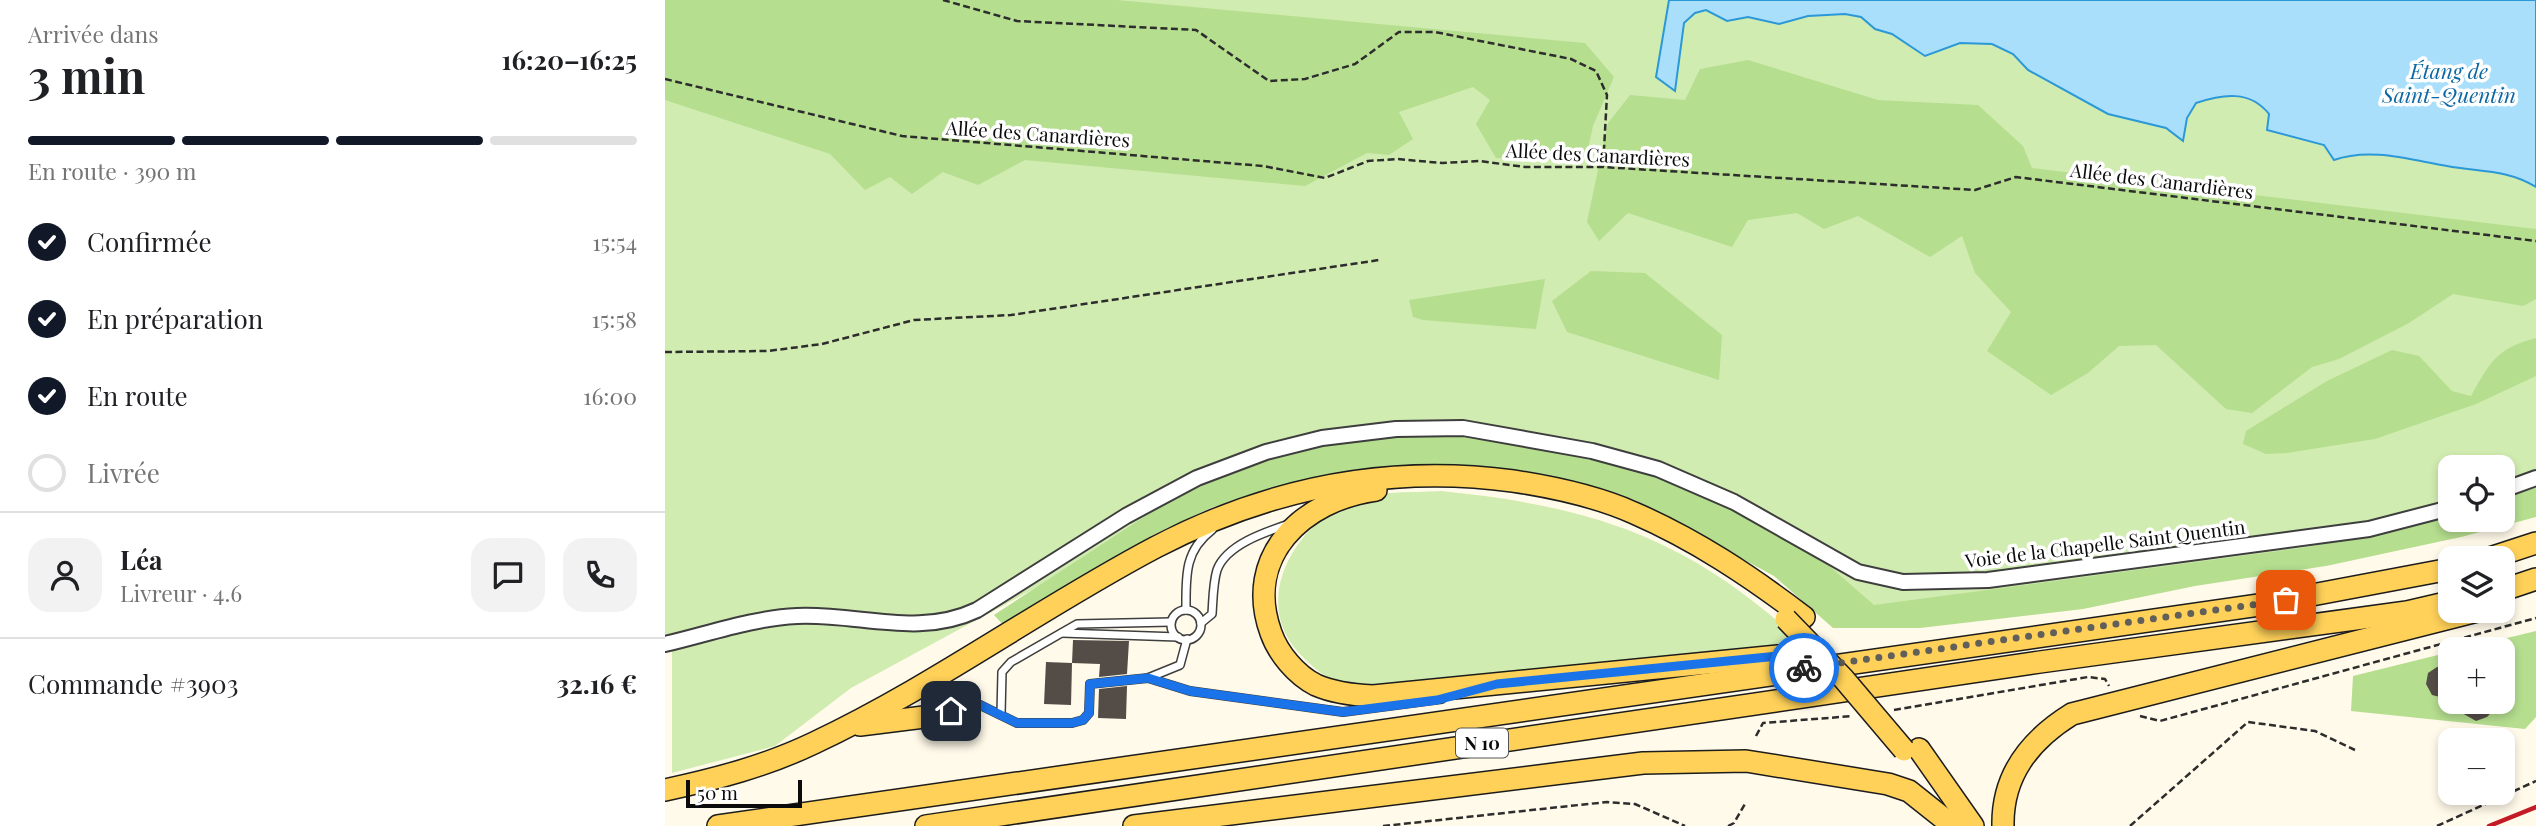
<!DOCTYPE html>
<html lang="fr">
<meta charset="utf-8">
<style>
:root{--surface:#fff;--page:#f2f2f2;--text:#202124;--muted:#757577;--line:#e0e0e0;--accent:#111827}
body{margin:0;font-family:"Playfair Display",serif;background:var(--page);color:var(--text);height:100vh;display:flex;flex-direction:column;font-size:26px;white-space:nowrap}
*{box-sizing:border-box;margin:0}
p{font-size:23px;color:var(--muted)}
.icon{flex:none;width:38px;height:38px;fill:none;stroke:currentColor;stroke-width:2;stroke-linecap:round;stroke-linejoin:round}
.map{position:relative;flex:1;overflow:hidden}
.sheet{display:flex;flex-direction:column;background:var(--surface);width:665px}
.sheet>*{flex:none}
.fabs{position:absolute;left:1773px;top:455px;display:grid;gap:14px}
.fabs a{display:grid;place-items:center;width:77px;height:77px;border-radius:14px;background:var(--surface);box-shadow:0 4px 10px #0003;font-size:35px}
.scale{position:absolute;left:21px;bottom:18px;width:116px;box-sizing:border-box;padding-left:7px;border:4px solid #0b0b0b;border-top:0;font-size:19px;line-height:24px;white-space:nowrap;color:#0b0b0b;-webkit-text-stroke:5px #fff;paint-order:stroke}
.pin{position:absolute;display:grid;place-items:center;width:60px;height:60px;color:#fff;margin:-30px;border-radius:14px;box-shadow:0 4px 10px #0006}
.courier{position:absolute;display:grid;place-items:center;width:70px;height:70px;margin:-35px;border:5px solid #1a73e8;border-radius:50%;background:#fff;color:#222;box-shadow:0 2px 9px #0007}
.head em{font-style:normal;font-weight:700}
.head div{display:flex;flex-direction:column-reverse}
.head{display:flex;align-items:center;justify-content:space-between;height:119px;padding:0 28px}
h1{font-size:46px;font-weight:700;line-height:52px}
.bar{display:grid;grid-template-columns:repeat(4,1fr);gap:10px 7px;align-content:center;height:84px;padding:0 28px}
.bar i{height:9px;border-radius:5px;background:var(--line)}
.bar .active{background:var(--accent)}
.bar p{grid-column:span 4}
.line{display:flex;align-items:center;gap:18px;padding:0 28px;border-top:2px solid var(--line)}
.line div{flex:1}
.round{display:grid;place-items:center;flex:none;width:74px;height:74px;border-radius:21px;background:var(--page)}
ol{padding:0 28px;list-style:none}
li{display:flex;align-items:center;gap:21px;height:77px}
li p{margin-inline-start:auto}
li .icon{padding:7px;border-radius:50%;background:var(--accent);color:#fff;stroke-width:4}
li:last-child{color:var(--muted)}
li i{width:38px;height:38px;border:4px solid var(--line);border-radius:50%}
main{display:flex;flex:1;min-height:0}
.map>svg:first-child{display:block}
</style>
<main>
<section class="sheet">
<div class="head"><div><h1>3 min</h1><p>Arrivée dans</p></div><em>16:20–16:25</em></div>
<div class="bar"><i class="active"></i><i class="active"></i><i class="active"></i><i></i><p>En route · 390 m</p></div>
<ol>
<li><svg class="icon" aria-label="check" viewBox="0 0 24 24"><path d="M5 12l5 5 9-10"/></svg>Confirmée<p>15:54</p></li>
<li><svg class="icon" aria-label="check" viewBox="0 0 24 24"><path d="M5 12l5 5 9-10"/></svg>En préparation<p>15:58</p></li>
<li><svg class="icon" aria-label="check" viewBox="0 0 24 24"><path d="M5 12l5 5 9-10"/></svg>En route<p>16:00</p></li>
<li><i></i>Livrée</li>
</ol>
<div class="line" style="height:126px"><a class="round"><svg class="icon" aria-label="person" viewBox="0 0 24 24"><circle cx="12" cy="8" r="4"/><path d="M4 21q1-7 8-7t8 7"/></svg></a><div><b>Léa</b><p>Livreur · 4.6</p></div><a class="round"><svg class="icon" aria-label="chat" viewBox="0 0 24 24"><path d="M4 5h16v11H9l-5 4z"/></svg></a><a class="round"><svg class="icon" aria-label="phone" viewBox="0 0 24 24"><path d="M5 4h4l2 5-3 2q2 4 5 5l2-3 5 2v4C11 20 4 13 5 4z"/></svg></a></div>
<div class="line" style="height:91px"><div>Commande #3903</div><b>32.16 €</b></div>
</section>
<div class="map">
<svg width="1871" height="826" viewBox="0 0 1871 826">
<rect width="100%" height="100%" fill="#fffae9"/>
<!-- green -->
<g fill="#d1ecb0">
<polygon points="0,0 1871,0 1871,511 1838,519 1838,467 1785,467 1785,520 1836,520 1188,617 970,486 758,446 509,513 186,688 110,746 7,773 7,643 0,644"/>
<path d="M776 491C926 506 1023 537 1136 642L720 688C706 687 690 688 677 684 660 678 646 666 634 653 587 602 627 531 680 503 706 490 746 493 776 491Z"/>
</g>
<!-- forest -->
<g fill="#b5de8f">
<polygon points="0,0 452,0 920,43 949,77 928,126 921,158 895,161 831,158 811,124 825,100 808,87 734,112 748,139 724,155 702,153 640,186 360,160 313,185 278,172 247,194 225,177 200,190 165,154 0,100"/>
<polygon points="1083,60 1213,100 1313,105 1358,146 1367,168 1871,229 1871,299 1858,306 1788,294 1744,323 1674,359 1647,367 1587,413 1561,409 1491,345 1454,346 1423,373 1386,395 1322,351 1346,312 1310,273 1297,236 1265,257 1193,216 1159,229 1132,213 1083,220 1067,247 963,213 934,241 922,222 943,123 965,95 1020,100 1035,69"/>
<polygon points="926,271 980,273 1057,335 1054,380 902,332 887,301"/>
<polygon points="880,279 871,329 758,320 748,317 744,300"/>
<path d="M1871 338V376L1811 404 1710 439 1622 453 1601 454 1578 444 1581 431 1662 381 1727 350 1754 356 1787 391 1806 396C1825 362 1832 348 1871 338Z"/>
<polygon points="812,436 918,455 978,472 1067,507 1154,557 1209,605 1636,548 1720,533 1785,512 1785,520 1838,520 1838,495 1871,483 1871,517 1796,537 1661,566 1530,586 1418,609 1255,628 1168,628 1109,576 970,500 905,480 821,470 658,479 548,507 488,535 341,628 329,615 508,498 586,465 639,450 718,437"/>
<polygon points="1871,631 1871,717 1860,729 1686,711 1688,676 1785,652 1785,702 1838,702 1838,649 1797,649"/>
</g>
<!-- water -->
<path fill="#aadffb" stroke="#2b98d7" stroke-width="2" d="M1004 0H1871V187C1842 169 1814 172 1782 166 1746 160 1705 147 1669 160L1659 145 1602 130 1604 114C1585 90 1558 94 1531 103L1522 118 1518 141 1501 128 1443 114 1363 70 1348 54 1327 44 1295 43 1260 56 1227 34 1210 29 1196 17 1180 14 1143 16 1114 24 1083 17 1062 21 1041 10 1030 13 1019 23 1010 91 991 77Z"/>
<!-- building -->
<g fill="#544c47">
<polygon points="408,640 464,641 462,674 434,677 435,664 407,663"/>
<polygon points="381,662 407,663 406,705 379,704"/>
<polygon points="1772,667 1785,669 1785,695 1779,698 1767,695 1761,684 1763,673"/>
<polygon points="462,686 461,719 433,718 434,689"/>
<polygon points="1792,702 1836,702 1822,717 1811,721 1797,713"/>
</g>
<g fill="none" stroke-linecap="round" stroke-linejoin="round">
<!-- lane casing -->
<g stroke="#3e3e3e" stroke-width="10">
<g id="lane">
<path d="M521 610C521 577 519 551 547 530"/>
<circle cx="521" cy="625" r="15"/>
<path d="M536 623 547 614C548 600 548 583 552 570 561 545 600 532 624 524"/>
<polyline points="397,633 513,637"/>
<polyline points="483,678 515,665 522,639"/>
<polyline points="336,714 337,672 346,662 412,624 506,622"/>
<polyline points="260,717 313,704 352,723 407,723 418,720 424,713 425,684 483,678 525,691 678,712 777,699"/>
</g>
</g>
<!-- street casing -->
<g stroke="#3e3e3e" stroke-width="18">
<g id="street">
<polyline points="1838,490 1871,478"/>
<path d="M0 644C43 634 88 618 132 616 194 613 253 638 312 610L461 516 532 478 601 452 657 438 731 429 798 428 927 451 993 469 1069 502 1193 572 1238 582 1323 580 1704 529 1785 508"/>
</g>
</g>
<!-- primary casing -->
<g stroke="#1c1c1c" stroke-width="24">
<g id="primary">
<path d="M711 490C638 500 578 556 606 633 613 653 631 675 651 685 669 693 688 695 708 696L1113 656 1141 668"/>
<polyline points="1825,558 1871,543"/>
<polyline points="1838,590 1871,579"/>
<polyline points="195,725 259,717"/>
<polyline points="1254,749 1308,826"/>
<path d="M0 790C51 779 101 766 149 743 268 687 375 608 491 547 604 488 721 464 848 481 888 487 931 496 969 513 1031 540 1085 576 1139 617"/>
<polyline points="53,826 1594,605 1785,569"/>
<polyline points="261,826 1375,662 1742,612 1785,602"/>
<polyline points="469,826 978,763 1081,761 1223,784 1244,791 1288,826"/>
<path d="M1338 826C1337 775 1365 740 1407 714L1812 611"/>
</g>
</g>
<!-- path -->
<g stroke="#2d2d2d" stroke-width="2.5" stroke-dasharray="7 3.5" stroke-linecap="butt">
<polyline points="278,0 352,21 531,30 604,81 640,79 690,64 734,32 770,32 906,59 931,71 942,95 938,167"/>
<polyline points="0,79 237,136 598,166 660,178 703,161 732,159 777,163 814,161 860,167 938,167 1310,190 1351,177 1871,241"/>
<polyline points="0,352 103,351 157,344 249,320 346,315 714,260"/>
<polyline points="1229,710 1423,677 1440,679 1444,686"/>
<polyline points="1475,716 1495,721 1871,618"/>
<polyline points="1091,736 1098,723 1188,716"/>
<polyline points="718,826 942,802 970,804 1020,826"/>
<polyline points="1063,826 1069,823 1081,802"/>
<polyline points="1465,826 1583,722 1650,731 1690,750"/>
<polyline points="1772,826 1871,781"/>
</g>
<!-- lane -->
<use href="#lane" stroke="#fff" stroke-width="7"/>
<!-- street -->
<use href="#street" stroke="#fff" stroke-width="14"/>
<!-- primary -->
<use href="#primary" stroke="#ffd159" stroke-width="21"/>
<!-- rail -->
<polyline stroke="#c41a28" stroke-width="4.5" points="1824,826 1871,807"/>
<!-- primary-bridge casing -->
<g stroke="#1c1c1c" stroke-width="24" stroke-linecap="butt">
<polyline id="primary-bridge" points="1121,619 1178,678 1239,750"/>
</g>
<!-- primary-bridge -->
<use href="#primary-bridge" stroke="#ffd159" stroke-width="21"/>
</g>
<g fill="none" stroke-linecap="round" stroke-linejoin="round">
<!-- done -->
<polyline stroke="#605f59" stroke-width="7" stroke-dasharray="0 12.6" points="1139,668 1621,600"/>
<!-- route -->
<polyline stroke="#1a73e8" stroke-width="9" points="286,711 313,704 352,723 407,723 418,720 424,713 425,684 483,678 525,691 678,712 772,700 832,684 1113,656 1139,668"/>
</g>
<g text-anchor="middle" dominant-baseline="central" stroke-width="7" stroke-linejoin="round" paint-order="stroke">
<!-- shield labels -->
<rect fill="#fff" stroke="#545454" stroke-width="2" x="791" y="728.5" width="52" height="29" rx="5"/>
<g font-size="18" font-weight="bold" fill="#0b0b0b">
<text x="817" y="743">N 10</text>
</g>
<!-- street labels -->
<g font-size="19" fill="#0b0b0b" stroke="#fff">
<text transform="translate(373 133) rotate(4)">Allée des Canardières</text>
<text transform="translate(933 154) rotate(3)">Allée des Canardières</text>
<text transform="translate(1497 180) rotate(7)">Allée des Canardières</text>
<text transform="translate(1440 543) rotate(-7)">Voie de la Chapelle Saint Quentin</text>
</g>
<!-- water labels -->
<g font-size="21" font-style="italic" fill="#0d67a4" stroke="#fff">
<text x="1784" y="70">Étang de<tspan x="1784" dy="24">Saint-Quentin</tspan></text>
</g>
</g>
</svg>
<div class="fabs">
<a><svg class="icon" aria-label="locate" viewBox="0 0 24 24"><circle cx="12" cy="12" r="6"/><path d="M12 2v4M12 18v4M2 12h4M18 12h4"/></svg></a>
<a><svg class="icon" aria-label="layers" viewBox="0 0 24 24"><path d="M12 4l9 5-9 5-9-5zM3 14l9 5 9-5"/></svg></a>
<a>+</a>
<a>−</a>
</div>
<div class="scale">50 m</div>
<div class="pin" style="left:1621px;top:600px;background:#ea580c"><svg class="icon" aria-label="bag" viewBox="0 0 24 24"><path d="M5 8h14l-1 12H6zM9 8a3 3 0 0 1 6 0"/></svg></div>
<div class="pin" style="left:286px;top:711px;background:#1f2937"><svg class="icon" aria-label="home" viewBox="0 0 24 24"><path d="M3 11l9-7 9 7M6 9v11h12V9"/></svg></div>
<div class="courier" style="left:1139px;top:668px"><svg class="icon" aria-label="bike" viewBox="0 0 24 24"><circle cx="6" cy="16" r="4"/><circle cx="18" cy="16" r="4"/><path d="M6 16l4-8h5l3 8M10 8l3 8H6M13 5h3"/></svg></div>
</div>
</main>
